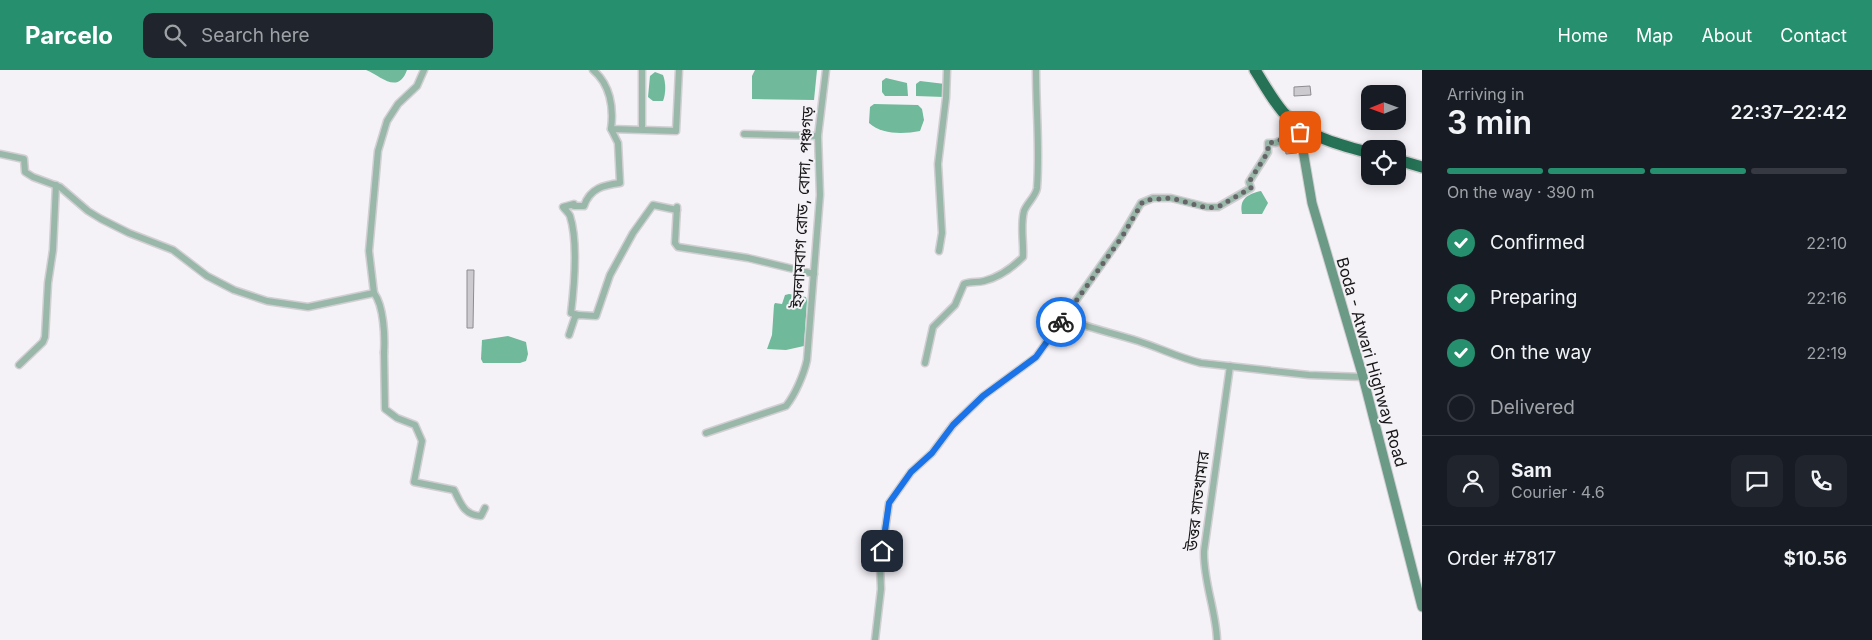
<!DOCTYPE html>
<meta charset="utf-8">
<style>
:root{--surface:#171b24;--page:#20242c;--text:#f1f3f6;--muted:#9ea1a6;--line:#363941;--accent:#268f6d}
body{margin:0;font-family:Inter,"Noto Sans Bengali",sans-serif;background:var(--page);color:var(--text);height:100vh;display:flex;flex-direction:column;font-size:19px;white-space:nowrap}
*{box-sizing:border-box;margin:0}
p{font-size:16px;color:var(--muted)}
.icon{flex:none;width:28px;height:28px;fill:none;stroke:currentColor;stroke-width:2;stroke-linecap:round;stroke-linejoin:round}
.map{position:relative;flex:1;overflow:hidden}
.panel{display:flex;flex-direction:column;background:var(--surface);width:450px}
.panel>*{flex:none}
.needle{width:32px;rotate:269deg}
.buttons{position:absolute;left:1361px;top:15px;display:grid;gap:10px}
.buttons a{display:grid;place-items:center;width:45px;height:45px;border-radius:10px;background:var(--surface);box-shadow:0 2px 12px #0003;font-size:25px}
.pin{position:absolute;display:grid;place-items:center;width:42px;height:42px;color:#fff;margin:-21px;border-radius:10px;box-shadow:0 2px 8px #0006}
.courier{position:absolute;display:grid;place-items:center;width:50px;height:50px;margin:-25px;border:4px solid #1a73e8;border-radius:50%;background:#fff;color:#222;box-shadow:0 1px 6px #0007}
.head em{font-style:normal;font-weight:600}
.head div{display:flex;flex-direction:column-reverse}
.head{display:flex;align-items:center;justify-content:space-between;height:85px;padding:0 25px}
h1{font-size:32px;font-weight:600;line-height:38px}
.bar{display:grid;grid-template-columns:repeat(4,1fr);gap:8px 5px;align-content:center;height:60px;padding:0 25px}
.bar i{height:6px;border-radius:4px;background:var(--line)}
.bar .selected{background:var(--accent)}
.bar p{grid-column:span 4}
.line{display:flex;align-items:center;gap:12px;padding:0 25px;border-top:1px solid var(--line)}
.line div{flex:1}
.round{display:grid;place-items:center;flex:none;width:52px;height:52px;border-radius:10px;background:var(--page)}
ol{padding:0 25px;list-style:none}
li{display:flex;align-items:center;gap:15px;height:55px}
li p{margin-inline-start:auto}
li .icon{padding:5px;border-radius:50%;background:var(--accent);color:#fff;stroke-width:4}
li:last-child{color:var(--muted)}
li i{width:28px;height:28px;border:2px solid var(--line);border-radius:50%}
header{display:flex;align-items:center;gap:30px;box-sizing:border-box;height:70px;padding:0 25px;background:var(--accent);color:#fff}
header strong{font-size:24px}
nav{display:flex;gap:28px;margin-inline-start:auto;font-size:18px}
.search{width:350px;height:45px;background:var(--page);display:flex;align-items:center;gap:12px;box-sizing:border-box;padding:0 18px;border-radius:10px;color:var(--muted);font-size:19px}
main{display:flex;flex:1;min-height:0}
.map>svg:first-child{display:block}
</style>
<header>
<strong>Parcelo</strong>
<div class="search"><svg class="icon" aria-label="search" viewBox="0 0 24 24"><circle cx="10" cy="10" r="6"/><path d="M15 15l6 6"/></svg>Search here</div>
<nav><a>Home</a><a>Map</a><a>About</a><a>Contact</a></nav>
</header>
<main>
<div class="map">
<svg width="1422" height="570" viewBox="0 0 1422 570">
<rect width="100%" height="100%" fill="#f5f2f7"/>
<!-- water -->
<g fill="#70b99b">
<path d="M366 0H407C398 25 381 6 366 0Z"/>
<polygon points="755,0 817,0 814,30 752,29 752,6"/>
<path d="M655 2 663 5C666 13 666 23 663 31H653L648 27 650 6Z"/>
<polygon points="886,8 907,13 908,26 885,26 882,22 882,11"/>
<polygon points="920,11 945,14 944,27 916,26 916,14"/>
<path d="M874 34 918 35 922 39 924 50 920 61C904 64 882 65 869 53L870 37Z"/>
<path d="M1261 121 1268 133 1262 144H1242C1239 129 1247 124 1261 121Z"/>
<polygon points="789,224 806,227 807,231 804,276 786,280 767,279 772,265 774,235 775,233 782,234 785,225"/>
<polygon points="508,266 526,272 528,284 526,291 520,293 483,293 481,289 482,270"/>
</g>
<!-- building -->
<g fill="#cdcacf" stroke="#8f8c91">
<polygon points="1310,16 1311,25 1294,26 1294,17"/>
<polygon points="1295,71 1297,83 1286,84 1285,74"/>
<polygon points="467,200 474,200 473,258 467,258"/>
</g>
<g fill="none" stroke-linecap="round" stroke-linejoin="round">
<!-- street casing -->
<g stroke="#d2cfd3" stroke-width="9">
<g id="street">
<path d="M593 0C610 14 614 37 611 59L676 61 679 0"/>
<polyline points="642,59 642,0"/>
<polyline points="744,64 818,66"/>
<path d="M0 84 24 89 25 102 33 107 60 117 88 141 101 149 129 163 173 180 207 206 234 220 267 231 308 237 374 223C384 236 385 267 384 283"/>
<polyline points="677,137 675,173 678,177 748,188 814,204"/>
<polyline points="939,181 942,163 938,94 946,28 947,0"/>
<polyline points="374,223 369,181 378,81 387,51 398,34 417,16 424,0"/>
<path d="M578 245 571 243C574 218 578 171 570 146 569 143 565 140 563 137L574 134V136H584C590 118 604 115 620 113L618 73 611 59"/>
<path d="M1063 248C1088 258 1113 263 1138 271 1160 278 1179 288 1201 293L1309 305 1363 307"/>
<polyline points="569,265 575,247 578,245 596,246 610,205 633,163 653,135 677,140"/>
<path d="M384 282 385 339 397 348 415 355 422 371 414 412 454 420C461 434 464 445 481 446L485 438"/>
<path d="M925 293 933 257 955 235 964 214C971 211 977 213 984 211 1000 207 1012 198 1023 187 1024 172 1020 157 1024 141 1027 133 1036 126 1037 118 1040 79 1036 40 1036 0"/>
<polyline points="19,295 43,272 45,267 48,213 53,180 56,115"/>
<path d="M706 363 786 336C795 325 804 304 807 290L820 125 818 66 826 0"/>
<polyline points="875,570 881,519 880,496 889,433 911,402 932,383 953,355 983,326 1036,287 1121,167 1141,133 1153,128 1171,128 1207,137 1218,137 1251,118 1249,112 1268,82 1268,73 1275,73 1300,63"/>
<path d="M1217 570C1216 540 1203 511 1204 481L1230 296"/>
</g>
</g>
<!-- secondary casing -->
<g stroke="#d2cfd3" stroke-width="11">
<polyline id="secondary" points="1296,54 1300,63 1312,133 1363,307 1422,537"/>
</g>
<!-- highway casing -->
<g stroke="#d2cfd3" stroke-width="14">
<g id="highway">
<path d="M1255 0C1264 14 1272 29 1283 42 1304 66 1340 75 1370 83"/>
<polyline points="1398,90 1422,97"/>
</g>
</g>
<!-- street -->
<use href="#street" stroke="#99b8aa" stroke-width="6"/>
<!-- secondary -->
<use href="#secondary" stroke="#6b9a86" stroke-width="9"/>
<!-- highway -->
<use href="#highway" stroke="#257257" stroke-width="11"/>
</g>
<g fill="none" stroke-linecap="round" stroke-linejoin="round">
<!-- done -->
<polyline stroke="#656466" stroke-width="5" stroke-dasharray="0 9" points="1061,252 1122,167 1142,133 1146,130 1171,128 1207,138 1218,137 1251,118 1249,112 1268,82 1268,73 1275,72 1300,62"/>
<!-- route -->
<polyline stroke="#1a73e8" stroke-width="6" points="882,481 889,433 911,402 932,383 953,355 983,326 1036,287 1061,252"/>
</g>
<g text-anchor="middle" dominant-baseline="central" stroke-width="4" stroke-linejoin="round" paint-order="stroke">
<!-- street labels -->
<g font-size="16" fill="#181718" stroke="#f5f2f7">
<text transform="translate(802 137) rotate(-87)">ইসলামবাগ রোড, বোদা, পঞ্চগড়</text>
<text transform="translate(1372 292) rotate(74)">Boda - Atwari Highway Road</text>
<text transform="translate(1197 431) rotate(-83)">উত্তর সাতখামার</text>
</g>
</g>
</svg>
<div class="buttons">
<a><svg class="needle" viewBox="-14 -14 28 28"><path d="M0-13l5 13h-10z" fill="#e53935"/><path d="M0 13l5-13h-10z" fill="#9ea1a6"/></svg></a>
<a><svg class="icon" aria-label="locate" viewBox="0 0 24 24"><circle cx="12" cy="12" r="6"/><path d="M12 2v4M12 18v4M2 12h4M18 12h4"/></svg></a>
</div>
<div class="pin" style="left:1300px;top:62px;background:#ea580c"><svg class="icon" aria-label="bag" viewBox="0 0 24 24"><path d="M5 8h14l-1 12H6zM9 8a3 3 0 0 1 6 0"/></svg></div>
<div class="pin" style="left:882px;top:481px;background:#1f2937"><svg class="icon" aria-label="home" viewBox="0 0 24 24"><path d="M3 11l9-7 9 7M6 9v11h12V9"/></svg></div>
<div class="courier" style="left:1061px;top:252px"><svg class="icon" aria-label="bike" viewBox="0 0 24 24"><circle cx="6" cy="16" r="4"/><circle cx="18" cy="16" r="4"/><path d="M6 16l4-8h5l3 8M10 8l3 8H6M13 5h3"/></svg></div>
</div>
<section class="panel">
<div class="head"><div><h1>3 min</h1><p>Arriving in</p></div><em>22:37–22:42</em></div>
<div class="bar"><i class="selected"></i><i class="selected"></i><i class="selected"></i><i></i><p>On the way · 390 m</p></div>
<ol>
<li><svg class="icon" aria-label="check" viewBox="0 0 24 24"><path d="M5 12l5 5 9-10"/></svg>Confirmed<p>22:10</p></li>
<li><svg class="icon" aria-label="check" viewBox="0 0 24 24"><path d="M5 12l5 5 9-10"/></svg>Preparing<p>22:16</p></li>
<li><svg class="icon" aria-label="check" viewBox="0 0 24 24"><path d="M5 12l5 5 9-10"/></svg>On the way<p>22:19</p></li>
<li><i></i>Delivered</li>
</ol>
<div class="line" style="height:90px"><a class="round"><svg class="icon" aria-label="person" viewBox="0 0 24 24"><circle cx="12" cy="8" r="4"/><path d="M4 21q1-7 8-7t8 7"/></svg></a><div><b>Sam</b><p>Courier · 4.6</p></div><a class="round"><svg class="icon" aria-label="chat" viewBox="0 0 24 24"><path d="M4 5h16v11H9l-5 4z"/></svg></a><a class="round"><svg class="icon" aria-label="phone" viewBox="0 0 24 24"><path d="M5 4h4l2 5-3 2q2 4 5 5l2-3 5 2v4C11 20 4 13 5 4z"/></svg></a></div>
<div class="line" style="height:65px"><div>Order #7817</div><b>$10.56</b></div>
</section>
</main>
